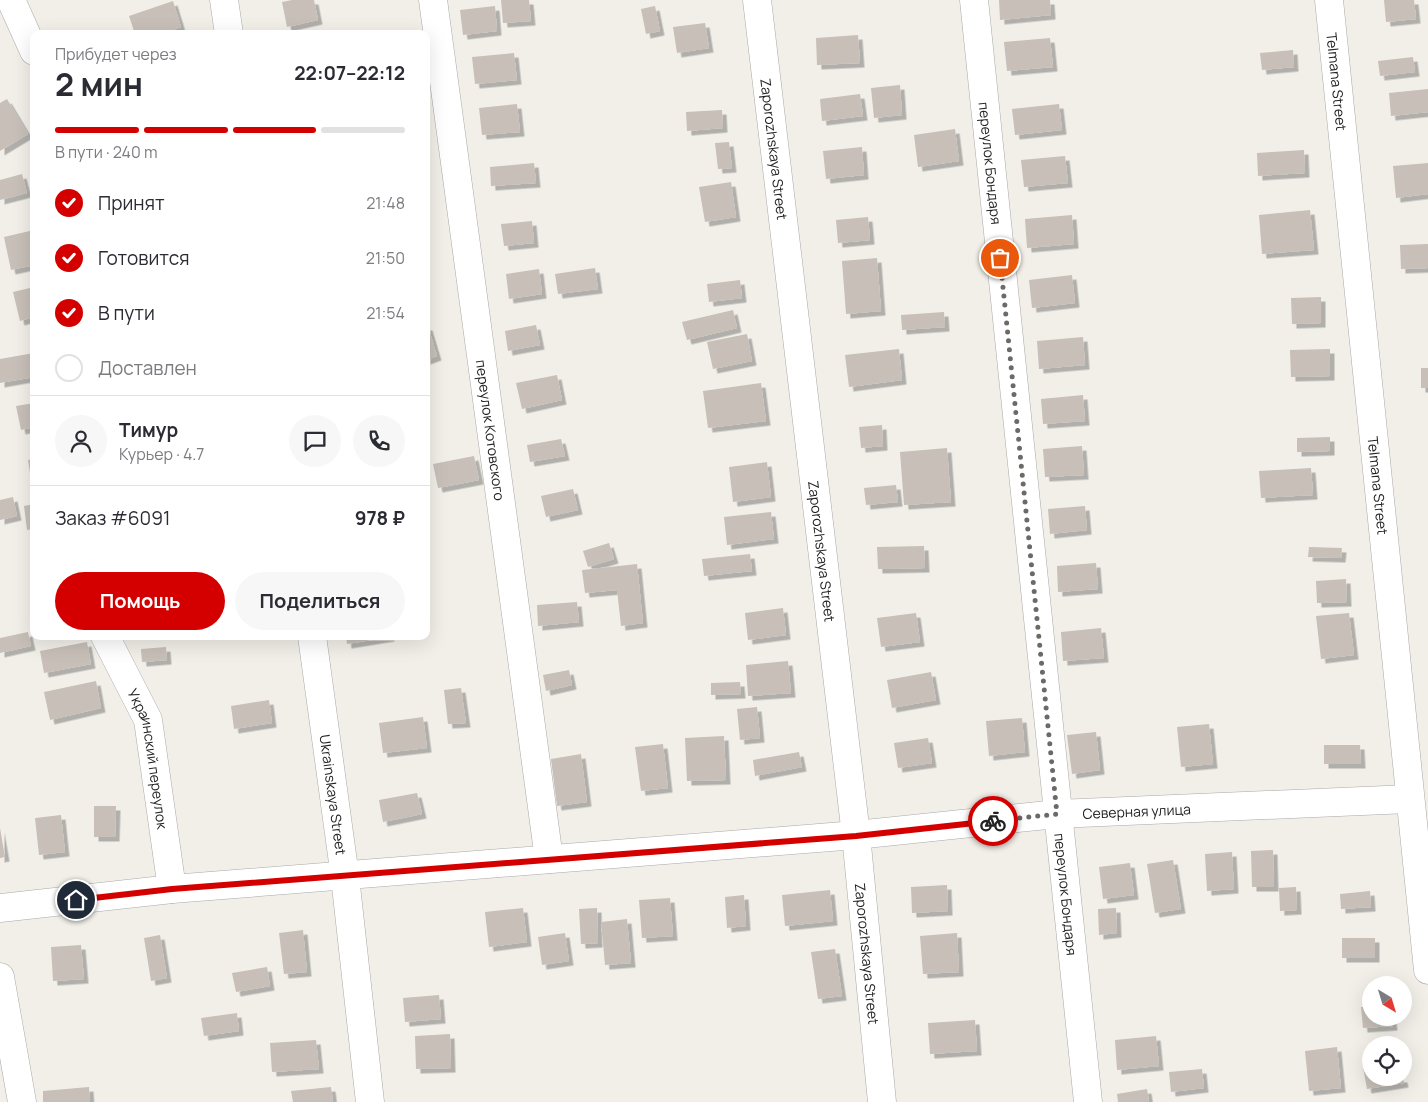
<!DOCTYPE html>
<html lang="ru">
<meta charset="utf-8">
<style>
:root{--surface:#fff;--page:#f7f7f7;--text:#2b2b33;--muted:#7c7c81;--line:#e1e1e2;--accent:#d40000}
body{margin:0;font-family:Manrope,sans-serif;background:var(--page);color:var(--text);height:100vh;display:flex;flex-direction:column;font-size:19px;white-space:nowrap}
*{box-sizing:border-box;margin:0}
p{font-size:16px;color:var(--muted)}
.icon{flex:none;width:28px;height:28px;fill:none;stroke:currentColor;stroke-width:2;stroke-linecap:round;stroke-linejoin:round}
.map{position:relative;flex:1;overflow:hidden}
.details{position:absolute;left:30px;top:30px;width:400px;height:610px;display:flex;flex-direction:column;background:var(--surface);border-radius:10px;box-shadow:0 5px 20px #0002}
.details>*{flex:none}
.needle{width:32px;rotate:142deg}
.buttons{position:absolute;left:1362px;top:976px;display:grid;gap:10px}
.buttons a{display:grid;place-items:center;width:50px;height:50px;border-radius:50%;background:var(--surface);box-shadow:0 5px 20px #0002;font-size:25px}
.pin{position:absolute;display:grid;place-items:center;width:42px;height:42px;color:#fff;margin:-21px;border:2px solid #fff;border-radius:50%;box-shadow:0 1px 5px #0007}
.courier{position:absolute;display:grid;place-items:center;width:50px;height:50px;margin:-25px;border:4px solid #d40000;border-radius:50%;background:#fff;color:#222;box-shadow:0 1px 6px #0007}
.overview em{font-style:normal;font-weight:700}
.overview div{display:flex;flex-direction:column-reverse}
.overview{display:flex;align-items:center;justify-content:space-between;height:85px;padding:0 25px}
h1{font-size:32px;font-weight:700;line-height:38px}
.bar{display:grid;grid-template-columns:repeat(4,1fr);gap:8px 5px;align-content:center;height:60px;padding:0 25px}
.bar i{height:6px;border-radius:4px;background:var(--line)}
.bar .selected{background:var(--accent)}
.bar p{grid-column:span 4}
.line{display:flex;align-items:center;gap:12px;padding:0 25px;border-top:1px solid var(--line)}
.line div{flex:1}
.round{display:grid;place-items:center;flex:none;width:52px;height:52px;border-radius:26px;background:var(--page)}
ol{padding:0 25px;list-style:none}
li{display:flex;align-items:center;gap:15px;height:55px}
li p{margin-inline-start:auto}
li .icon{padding:5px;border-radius:50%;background:var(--accent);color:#fff;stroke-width:4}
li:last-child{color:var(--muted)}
li i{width:28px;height:28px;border:2px solid var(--line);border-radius:50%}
.button{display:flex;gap:10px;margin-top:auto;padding:10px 25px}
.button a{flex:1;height:58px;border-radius:30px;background:var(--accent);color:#fff;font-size:20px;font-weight:700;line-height:58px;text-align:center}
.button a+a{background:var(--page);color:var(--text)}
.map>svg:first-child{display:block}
</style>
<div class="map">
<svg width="1428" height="1102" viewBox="0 0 1428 1102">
<defs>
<filter id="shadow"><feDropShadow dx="4.5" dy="4.5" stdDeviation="0" flood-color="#0004"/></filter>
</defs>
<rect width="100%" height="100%" fill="#f2efe9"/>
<!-- building -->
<g fill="#c7bfb8" filter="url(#shadow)">
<polygon points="292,0 314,0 318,20 287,27 282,2"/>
<polygon points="501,0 529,0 531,21 503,23"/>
<polygon points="999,0 1050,0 1051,15 1000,20"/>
<polygon points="1384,0 1414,0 1416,19 1386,22"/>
<polygon points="173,1 181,27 162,34 135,34 129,16"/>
<polygon points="495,6 497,31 463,35 460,10"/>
<polygon points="655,6 660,31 646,34 641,9"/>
<polygon points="705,23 709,48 677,53 673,27"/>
<polygon points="858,35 860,63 817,65 816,38"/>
<polygon points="1050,38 1053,67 1007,71 1004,42"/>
<polygon points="1293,50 1294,67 1262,70 1260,53"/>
<polygon points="514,53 517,80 475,84 472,57"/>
<polygon points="1413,57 1415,72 1380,76 1378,61"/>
<polygon points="900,85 902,115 874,118 871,88"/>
<polygon points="1428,89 1428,112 1391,116 1389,93"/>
<polygon points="860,94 863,116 822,121 820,99"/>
<polygon points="7,99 28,134 0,151 0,103"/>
<polygon points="517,104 520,132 482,135 479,108"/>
<polygon points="1059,104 1062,130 1015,135 1012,109"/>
<polygon points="722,110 723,128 687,131 686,112"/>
<polygon points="955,129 959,161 918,167 914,135"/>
<polygon points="729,142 732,168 718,169 715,143"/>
<polygon points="862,147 864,175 826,179 823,151"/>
<polygon points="1304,150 1305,173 1258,176 1257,153"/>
<polygon points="1065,156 1068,183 1024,187 1021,160"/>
<polygon points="534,163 536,183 491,186 490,167"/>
<polygon points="1428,163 1428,194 1396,198 1393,166"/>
<polygon points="22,174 27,193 0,200 0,180"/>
<polygon points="731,182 736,217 705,222 699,187"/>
<polygon points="1310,210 1314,250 1262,254 1259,215"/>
<polygon points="1072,215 1074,244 1027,248 1025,219"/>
<polygon points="868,217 870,240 838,243 836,220"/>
<polygon points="532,221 534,243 504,246 501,224"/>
<polygon points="34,230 34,265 11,270 4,237"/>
<polygon points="1428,244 1428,268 1401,269 1400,245"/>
<polygon points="877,258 881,311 846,314 842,261"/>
<polygon points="595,268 598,289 558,294 555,274"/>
<polygon points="539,269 542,294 509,299 506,274"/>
<polygon points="1072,275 1075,303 1032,308 1029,280"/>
<polygon points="740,280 742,298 709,302 707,284"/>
<polygon points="34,287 34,317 20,321 13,292"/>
<polygon points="1321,297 1321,323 1292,324 1291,298"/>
<polygon points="733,310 737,328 687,340 682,322"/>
<polygon points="944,312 945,327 902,330 901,315"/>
<polygon points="536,325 540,345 508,351 505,331"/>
<polygon points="426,326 428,326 437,356 426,360"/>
<polygon points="747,334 752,361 713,369 707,342"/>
<polygon points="1083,337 1085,365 1039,369 1037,341"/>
<polygon points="899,349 902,380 849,387 845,355"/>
<polygon points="1330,349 1330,376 1291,377 1290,350"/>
<polygon points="34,353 34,377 0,383 0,359"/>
<rect x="1421" y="368" width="7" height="20"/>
<polygon points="557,375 562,400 522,409 516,383"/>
<polygon points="761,383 766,421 708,428 703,391"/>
<polygon points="1083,395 1085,421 1043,424 1041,399"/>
<polygon points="34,403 34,427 21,430 16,406"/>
<polygon points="882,425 883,446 861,448 859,427"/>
<polygon points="1330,437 1330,451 1297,452 1297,438"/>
<polygon points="561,439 565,456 530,462 527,445"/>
<polygon points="1082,446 1084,475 1045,477 1043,449"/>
<polygon points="947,448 951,502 904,505 900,452"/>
<polygon points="474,456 479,480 438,488 433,464"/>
<polygon points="34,459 34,473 30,473 28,460"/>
<polygon points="767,462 771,497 733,502 729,467"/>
<polygon points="1311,468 1313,495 1261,498 1259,471"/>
<polygon points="896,485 898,502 866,505 864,488"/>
<polygon points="573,489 578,510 546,517 541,496"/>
<polygon points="13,497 17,516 0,520 0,500"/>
<polygon points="34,504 34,529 27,530 24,506"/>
<polygon points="1085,506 1087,530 1050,534 1048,509"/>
<polygon points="771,512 774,539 727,545 724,517"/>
<polygon points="609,543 614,559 588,567 583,551"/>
<polygon points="924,546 925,568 878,569 877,547"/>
<polygon points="1309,547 1342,548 1341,558 1308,557"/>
<polygon points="750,554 752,571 704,576 702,559"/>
<polygon points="1096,563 1098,589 1058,592 1057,566"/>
<polygon points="637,564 643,623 621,626 617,590 585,593 582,570"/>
<polygon points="1346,579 1347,602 1317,603 1316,581"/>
<polygon points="577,602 579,622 538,626 537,605"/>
<polygon points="783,608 786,635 748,640 745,613"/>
<polygon points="916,613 920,642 881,647 877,618"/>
<polygon points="1349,613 1354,655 1321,659 1316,616"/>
<polygon points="1101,628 1104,658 1063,661 1061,632"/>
<polygon points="28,632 31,646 0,653 0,638"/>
<polygon points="346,636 390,636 390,637 347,644"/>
<polygon points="87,642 91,664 44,673 40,651"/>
<polygon points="166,647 167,660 142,662 141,649"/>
<polygon points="788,661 791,693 748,696 746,665"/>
<polygon points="569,670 572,685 546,691 543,675"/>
<polygon points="931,672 936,700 892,708 887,680"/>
<polygon points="96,681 101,708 50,720 44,692"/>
<polygon points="740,682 741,694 711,695 711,683"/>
<polygon points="461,688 466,723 448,724 444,690"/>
<polygon points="269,700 272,723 234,729 231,706"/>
<polygon points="757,707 760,738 740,740 737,709"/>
<polygon points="423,717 427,748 383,753 379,723"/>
<polygon points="1022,718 1025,752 989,756 986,721"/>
<polygon points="1209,724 1213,764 1181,767 1177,727"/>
<polygon points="1096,732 1100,770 1072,774 1067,735"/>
<polygon points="724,736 726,780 687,781 685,738"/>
<polygon points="928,738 932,763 898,768 894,743"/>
<polygon points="663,744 668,788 641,791 635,747"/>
<polygon points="1324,745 1360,745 1361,764 1324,764"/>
<polygon points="799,752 802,767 755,776 753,760"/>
<polygon points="581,754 587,802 557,806 551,759"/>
<polygon points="417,793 422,814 383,822 379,800"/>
<polygon points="94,806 116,806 115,837 94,837"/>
<polygon points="61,815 65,852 39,855 35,818"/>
<polygon points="0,828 5,857 0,858"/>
<polygon points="1273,850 1274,887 1252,887 1251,851"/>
<polygon points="1232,852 1234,889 1207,891 1205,854"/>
<polygon points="1173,860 1181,909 1155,913 1147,864"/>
<polygon points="1130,863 1134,895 1103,899 1099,867"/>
<polygon points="947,885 948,911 912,913 911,887"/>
<polygon points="1296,887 1297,910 1280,911 1279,888"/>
<polygon points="830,890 833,921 785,926 782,895"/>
<polygon points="1370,891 1371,907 1341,909 1340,894"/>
<polygon points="744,895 746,926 727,928 725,897"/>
<polygon points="670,898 673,936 642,938 639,900"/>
<polygon points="523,908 527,942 489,947 485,912"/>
<polygon points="597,908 598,943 581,944 579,909"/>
<polygon points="1116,908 1117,933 1099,935 1098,909"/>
<polygon points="627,919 631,963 605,965 601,922"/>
<polygon points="303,930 307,972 284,974 279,933"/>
<polygon points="565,933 569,961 542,965 538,937"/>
<polygon points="957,933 959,972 923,974 920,936"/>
<polygon points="160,935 167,978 151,981 144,938"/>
<rect x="1342" y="938" width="33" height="20"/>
<polygon points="81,945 84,979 53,981 51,947"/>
<polygon points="835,949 842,996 818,999 811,952"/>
<polygon points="267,967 270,986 236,992 232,973"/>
<polygon points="439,995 441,1019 405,1022 403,998"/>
<polygon points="1361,1007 1371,1007 1371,1018 1392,1018 1393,1026 1363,1028"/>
<polygon points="237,1013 239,1031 204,1036 201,1018"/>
<polygon points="975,1020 977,1051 930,1054 928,1023"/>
<polygon points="450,1034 451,1068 416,1069 415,1036"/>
<polygon points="1156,1036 1159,1066 1117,1070 1115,1040"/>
<polygon points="316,1040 319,1069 272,1072 270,1043"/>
<polygon points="1337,1047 1341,1088 1309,1091 1305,1051"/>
<polygon points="1371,1061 1371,1078 1403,1078 1404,1083 1367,1089 1362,1062"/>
<polygon points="1202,1069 1204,1088 1171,1092 1169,1072"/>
<polygon points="89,1087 90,1102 43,1102 43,1091"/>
<polygon points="331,1087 333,1102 293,1102 291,1091"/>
<polygon points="1147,1089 1149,1102 1118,1102 1117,1094"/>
</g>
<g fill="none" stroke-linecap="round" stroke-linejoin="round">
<!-- street casing -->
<g stroke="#a9a9a9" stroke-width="29">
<g id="street">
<polyline points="11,0 34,51"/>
<polyline points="224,0 229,34"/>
<path id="s1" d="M433 0 549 859"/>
<path id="s2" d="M757 0 856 835 882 1102"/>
<path id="s3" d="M974 0 1088 1102"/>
<path id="s4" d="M1329 0 1428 970"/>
<path id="s5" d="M105 636 148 720 172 889"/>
<path id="s6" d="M312 636 345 877 370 1102"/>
<path id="s7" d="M0 908 172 889 856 835 1057 814 1409 799"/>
<polyline points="0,977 22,1102"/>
</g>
</g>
<!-- street -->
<use href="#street" stroke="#fff" stroke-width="28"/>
</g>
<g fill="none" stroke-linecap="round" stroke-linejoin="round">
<!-- done -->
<polyline stroke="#6b6a68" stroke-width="5" stroke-dasharray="0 9" points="993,821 1057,814 1000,258"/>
<!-- route -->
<polyline stroke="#d40000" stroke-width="6" points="76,900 172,889 856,836 993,821"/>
</g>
<g text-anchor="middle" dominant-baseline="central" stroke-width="5" stroke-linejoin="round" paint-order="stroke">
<!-- street labels -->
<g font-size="14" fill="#222" stroke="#fff">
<text stroke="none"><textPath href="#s4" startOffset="82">Telmana Street</textPath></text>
<text stroke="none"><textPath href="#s2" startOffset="150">Zaporozhskaya Street</textPath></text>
<text stroke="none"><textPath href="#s3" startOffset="164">переулок Бондаря</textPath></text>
<text stroke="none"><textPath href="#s1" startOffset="434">переулок Котовского</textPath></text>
<text stroke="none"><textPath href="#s4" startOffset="488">Telmana Street</textPath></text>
<text stroke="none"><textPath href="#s2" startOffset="555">Zaporozhskaya Street</textPath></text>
<text stroke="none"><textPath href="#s5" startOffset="132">Украинский переулок</textPath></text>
<text stroke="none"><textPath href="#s6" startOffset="160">Ukrainskaya Street</textPath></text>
<text stroke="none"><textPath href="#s7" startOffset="1141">Северная улица</textPath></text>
<text stroke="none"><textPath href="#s3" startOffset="899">переулок Бондаря</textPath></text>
<text stroke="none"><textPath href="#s2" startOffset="960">Zaporozhskaya Street</textPath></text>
</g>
</g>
</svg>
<div class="buttons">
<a><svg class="needle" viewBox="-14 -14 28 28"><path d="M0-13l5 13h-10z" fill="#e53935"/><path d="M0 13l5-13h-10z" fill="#7c7c81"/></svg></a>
<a><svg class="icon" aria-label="locate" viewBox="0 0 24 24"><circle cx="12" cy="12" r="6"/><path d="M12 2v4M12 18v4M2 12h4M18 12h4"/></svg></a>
</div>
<div class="pin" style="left:1000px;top:258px;background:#ea580c"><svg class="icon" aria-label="bag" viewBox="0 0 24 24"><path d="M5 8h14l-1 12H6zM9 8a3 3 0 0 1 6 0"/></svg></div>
<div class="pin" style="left:76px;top:900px;background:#1f2937"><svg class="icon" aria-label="home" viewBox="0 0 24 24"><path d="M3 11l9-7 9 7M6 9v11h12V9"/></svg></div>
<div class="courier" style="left:993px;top:821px"><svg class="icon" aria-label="bike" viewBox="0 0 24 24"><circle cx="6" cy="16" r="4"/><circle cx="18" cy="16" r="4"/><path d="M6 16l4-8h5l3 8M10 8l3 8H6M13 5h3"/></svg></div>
<section class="details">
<div class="overview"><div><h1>2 мин</h1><p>Прибудет через</p></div><em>22:07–22:12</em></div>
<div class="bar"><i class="selected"></i><i class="selected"></i><i class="selected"></i><i></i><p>В пути · 240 m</p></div>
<ol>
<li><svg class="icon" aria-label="check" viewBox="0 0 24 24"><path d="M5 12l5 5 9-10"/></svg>Принят<p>21:48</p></li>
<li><svg class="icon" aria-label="check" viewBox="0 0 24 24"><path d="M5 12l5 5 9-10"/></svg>Готовится<p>21:50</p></li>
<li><svg class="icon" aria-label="check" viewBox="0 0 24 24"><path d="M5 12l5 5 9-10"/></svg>В пути<p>21:54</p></li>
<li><i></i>Доставлен</li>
</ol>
<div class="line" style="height:90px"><a class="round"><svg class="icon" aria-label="person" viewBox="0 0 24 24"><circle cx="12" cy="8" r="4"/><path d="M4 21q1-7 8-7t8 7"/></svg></a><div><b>Тимур</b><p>Курьер · 4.7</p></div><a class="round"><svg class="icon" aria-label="chat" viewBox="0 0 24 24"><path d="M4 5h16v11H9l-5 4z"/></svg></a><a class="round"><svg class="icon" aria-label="phone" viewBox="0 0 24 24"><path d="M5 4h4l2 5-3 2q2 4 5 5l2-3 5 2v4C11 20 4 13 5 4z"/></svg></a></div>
<div class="line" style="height:65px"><div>Заказ #6091</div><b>978 ₽</b></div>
<div class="button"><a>Помощь</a><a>Поделиться</a></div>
</section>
</div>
